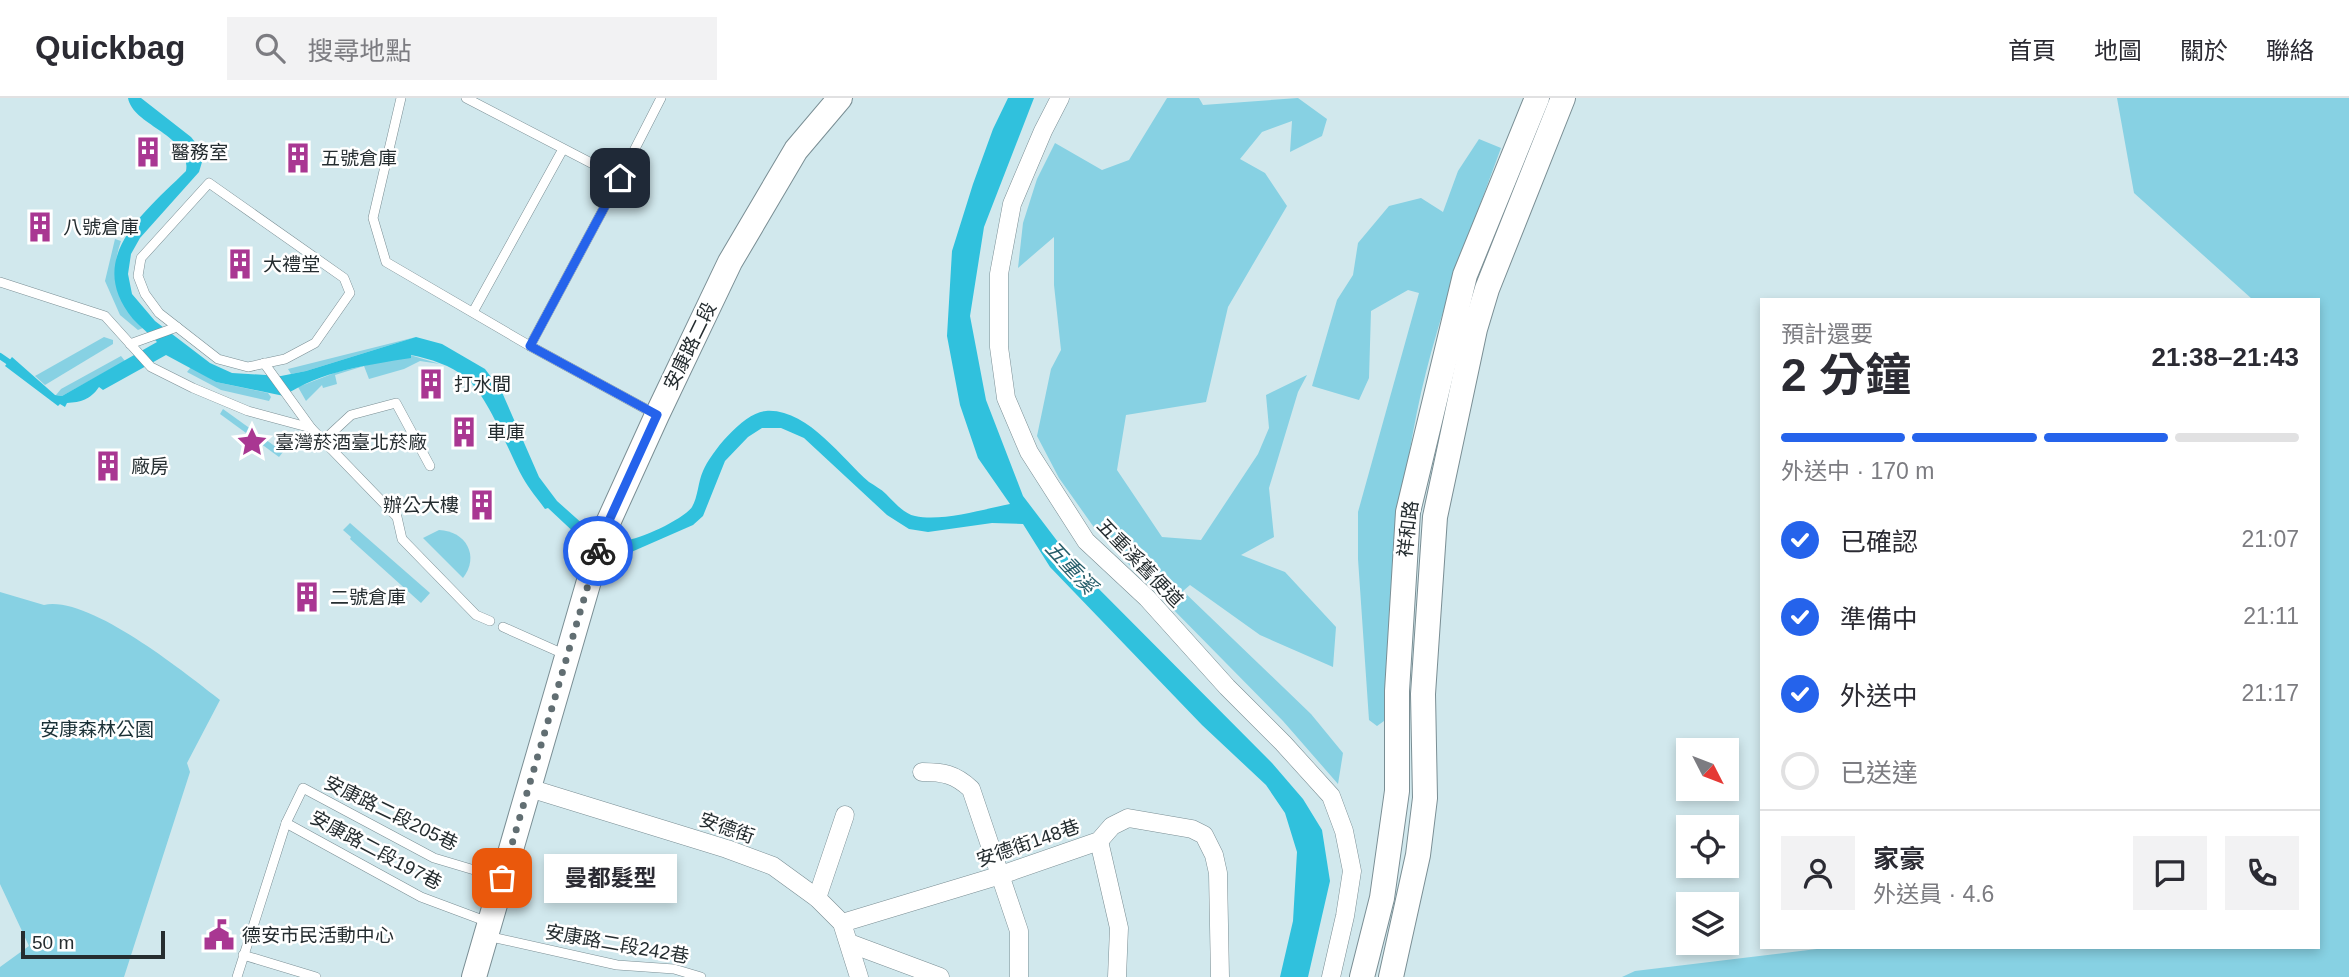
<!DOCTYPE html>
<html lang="zh-TW">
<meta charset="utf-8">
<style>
:root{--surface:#fff;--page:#f2f2f3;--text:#2b2b33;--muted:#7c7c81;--line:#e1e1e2;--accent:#2563eb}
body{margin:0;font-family:Arial,"Noto Sans TC",sans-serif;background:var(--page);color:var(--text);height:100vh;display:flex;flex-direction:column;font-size:26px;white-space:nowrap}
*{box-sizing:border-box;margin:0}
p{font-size:23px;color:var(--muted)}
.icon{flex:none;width:38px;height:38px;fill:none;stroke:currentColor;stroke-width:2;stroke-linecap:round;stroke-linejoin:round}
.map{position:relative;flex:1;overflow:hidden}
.drawer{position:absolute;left:1760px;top:200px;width:560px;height:651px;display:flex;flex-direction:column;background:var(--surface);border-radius:0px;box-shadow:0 4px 10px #0003}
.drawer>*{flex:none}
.needle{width:46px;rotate:132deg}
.tools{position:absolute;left:1676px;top:640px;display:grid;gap:14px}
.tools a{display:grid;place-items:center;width:63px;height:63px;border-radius:0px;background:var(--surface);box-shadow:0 4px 10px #0003;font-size:35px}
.scale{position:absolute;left:21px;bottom:18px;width:144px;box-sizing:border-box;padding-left:7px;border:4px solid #252d30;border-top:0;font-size:19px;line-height:24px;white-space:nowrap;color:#252d30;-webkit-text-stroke:5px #fff;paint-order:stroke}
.pin{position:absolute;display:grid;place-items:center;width:60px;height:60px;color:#fff;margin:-30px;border-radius:14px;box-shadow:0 4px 10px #0006}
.courier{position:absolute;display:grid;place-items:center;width:70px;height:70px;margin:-35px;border:5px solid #2563eb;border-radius:50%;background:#fff;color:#222;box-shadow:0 2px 9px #0007}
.bubble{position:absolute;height:49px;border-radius:0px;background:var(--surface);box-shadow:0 4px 10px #0003;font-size:23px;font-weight:700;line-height:49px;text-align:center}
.summary em{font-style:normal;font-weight:700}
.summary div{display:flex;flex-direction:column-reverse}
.summary{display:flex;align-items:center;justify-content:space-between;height:119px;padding:0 21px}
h1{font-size:46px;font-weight:700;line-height:52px}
.bar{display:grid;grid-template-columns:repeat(4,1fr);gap:10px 7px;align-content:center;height:84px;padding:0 21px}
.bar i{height:9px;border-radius:5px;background:var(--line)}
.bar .current{background:var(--accent)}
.bar p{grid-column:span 4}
.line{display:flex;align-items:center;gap:18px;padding:0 21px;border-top:2px solid var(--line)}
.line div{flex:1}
.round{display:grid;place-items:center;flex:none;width:74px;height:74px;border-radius:0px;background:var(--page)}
ol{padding:0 21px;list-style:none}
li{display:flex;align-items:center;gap:21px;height:77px}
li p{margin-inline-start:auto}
li .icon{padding:7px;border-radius:50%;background:var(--accent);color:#fff;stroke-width:4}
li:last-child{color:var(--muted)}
li i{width:38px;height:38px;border:4px solid var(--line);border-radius:50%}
header{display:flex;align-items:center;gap:42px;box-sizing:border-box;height:98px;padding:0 35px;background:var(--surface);border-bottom:2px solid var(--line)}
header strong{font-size:33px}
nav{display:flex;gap:38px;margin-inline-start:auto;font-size:24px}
.search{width:490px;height:63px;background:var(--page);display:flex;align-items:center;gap:18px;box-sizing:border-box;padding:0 24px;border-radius:0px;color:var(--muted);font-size:26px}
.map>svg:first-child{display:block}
</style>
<header>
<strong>Quickbag</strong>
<div class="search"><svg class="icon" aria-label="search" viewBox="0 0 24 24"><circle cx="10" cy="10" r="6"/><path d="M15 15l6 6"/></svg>搜尋地點</div>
<nav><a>首頁</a><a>地圖</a><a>關於</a><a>聯絡</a></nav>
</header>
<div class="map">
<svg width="2349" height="879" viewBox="0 0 2349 879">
<rect width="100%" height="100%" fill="#d1e8ed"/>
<!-- green -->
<g fill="#87d1e3">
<polygon points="1167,0 1199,0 1203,7 1298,0 1327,21 1322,38 1290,54 1292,23 1262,34 1240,61 1265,75 1287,108 1228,209 1206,304 1126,317 1117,372 1162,439 1201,442 1258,356 1269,330 1266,297 1307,277 1298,294 1269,390 1274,439 1241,457 1285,474 1336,529 1333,569 1260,537 1190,487 1183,493 1311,616 1343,655 1338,686 1283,623 1098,435 1059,380 1037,338 1051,271 1061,252 1054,187 1054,139 1018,170 1023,125 1037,81 1055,45 1102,72 1129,62"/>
<polygon points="2117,0 2349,0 2349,879 1622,879 1635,873 1833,849 2319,849 2319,201 2252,201 2134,95"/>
<path d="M1479 41 1501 50C1476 118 1450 185 1431 255 1398 375 1393 500 1384 623L1377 628 1369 622 1358 461V414L1419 195 1408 192 1371 213 1369 280 1359 302 1312 288 1337 202 1353 177 1358 145 1389 108 1421 100 1443 114 1458 73Z"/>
<path d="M115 141 121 143C109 178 116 205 143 230L138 232 120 217 105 183Z"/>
<polygon points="104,239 113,242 113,246 45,287 35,278"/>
<polygon points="416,239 306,273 291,276 288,271"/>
<polygon points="410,257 440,266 420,263 404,271 369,281 364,268 335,277 337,286 323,290 322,287 306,303 298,289 337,274"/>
<polygon points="121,258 125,263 62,298 56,297 61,291"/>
<polygon points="191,269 216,284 268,295 271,299 269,303 221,292 187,274"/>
<polygon points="223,311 283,354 279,359 220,316"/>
<polygon points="350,425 430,495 421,505 350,441 351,439 343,432"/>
<path d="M439 432C466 433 480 458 463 480L423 440Z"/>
<path d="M0 494 44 507C89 497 185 575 220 602L187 665 190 674 124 879H0V869L29 848 0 786Z"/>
</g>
<!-- water -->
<g fill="#30c1dd">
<path d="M128 0H141L191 39 199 49 202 64 199 74 140 140 131 156 128 176 132 196 155 223 210 265 232 275 281 278 306 273 416 239 442 246 485 271 501 292 539 379 557 403 585 428 580 440 548 410 545 411C538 401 529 391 523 380 508 353 489 299 466 280 451 267 430 261 411 257V260C367 267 321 273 284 298L216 284 166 257 103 292 99 289C90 302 81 304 67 305L65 309 60 306 58 308 5 268 12 259 55 297 62 298 157 244C150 236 140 229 133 221 83 160 145 114 186 73 192 37 133 28 128 0Z"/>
<path d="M1008 0H1034L984 129 970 218 986 302 1023 398 1077 469 1272 665 1303 701 1322 732 1330 783 1308 879H1280L1293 823 1297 754 1285 715 1266 687 1202 627 1050 469 1023 426 992 425 928 434 909 431 887 417 804 340 781 330H762L748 339 725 363 703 418 693 427 629 455 618 456 622 442C634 445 684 421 692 409 698 399 698 384 703 373 711 354 744 314 766 313 807 310 842 361 869 384 875 388 881 391 886 396 894 404 904 416 915 418 942 424 984 411 1010 406L978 360 960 307 947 238 952 153 973 86 993 31Z"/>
</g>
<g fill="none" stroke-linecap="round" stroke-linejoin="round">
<!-- stream -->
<g stroke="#30c1dd" stroke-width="6">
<polyline points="0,258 13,267"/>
<polyline points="605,443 624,453 627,452"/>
</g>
<!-- service casing -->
<g stroke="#7a8e94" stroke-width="10">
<g id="service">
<polyline points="401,0 373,120 386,164 530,248 655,316"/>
<polyline points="466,0 620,80 661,0"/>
<polygon points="209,85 344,180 350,195 315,245 285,261 248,269 218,261 159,215 145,196 138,178 141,160"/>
<polyline points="0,184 105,218 151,269 193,290 248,313 311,330 397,419 402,441 476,517 490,523"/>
<polyline points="473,214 563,51"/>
<polyline points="130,246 177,229"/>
<polyline points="530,248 620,80"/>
<polyline points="264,265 311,330"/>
<polyline points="323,343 351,317 396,305 430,368"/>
<polyline points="503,529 566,557"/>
<polyline points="286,725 421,799 488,824"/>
<polyline points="487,838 617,867 674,871 701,879"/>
<polyline points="243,857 316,879"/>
<polyline points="237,879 286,725 303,690 434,760 501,780"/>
</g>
</g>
<!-- minor casing -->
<g stroke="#7a8e94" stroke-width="19">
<g id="minor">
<polyline points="1060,0 1043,33 1012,106 999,176 999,249 1006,300 1029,354 1086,443 1147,500 1227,589 1283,645 1331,698 1344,733 1352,773 1345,818 1331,879"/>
<path d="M922 674C943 674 955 676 971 691L1019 833V879"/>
<polyline points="529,690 727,751 773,768 817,800 842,825 859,879"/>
<polyline points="1099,743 1119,830 1117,879"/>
<polyline points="817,800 845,717"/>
<polyline points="842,825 1001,777 1099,743 1112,728 1128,720 1192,731 1204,737 1214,757 1218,775 1220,879"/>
<polyline points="849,845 940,879"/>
</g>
</g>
<!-- secondary casing -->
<g stroke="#7a8e94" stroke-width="26">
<g id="secondary">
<polyline points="474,879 602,438 657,317 730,164 796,52 840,0"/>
<polyline points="1362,879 1382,800 1397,693 1397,593 1408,414 1465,177 1537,0"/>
<polyline points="1391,879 1418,757 1425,700 1423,596 1435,419 1475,231 1487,191 1563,0"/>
</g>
</g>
<!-- service -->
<use href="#service" stroke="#fff" stroke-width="9"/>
<!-- minor -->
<use href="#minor" stroke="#fff" stroke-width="18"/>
<!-- secondary -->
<use href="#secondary" stroke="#fff" stroke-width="24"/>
</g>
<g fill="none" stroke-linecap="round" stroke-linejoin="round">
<!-- done -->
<polyline stroke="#616e72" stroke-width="7" stroke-dasharray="0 12.6" points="502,780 598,453"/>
<!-- route -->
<polyline stroke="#2563eb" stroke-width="9" points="598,453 602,438 657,317 530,248 620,80"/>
</g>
<!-- icons -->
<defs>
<g id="building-bare" transform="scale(2.415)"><path d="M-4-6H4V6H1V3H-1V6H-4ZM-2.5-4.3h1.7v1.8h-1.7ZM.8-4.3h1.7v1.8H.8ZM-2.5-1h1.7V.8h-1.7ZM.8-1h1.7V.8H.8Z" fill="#a93792" stroke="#fff" stroke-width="2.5" paint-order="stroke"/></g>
<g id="sight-bare" transform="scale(2.415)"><path d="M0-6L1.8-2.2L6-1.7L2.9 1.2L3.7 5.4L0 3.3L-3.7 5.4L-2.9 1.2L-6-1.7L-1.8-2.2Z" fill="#a93792" stroke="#fff" stroke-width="2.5" paint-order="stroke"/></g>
<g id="civic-bare" transform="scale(2.415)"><path d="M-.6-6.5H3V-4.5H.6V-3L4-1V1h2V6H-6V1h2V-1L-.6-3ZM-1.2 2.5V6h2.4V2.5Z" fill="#a93792" stroke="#fff" stroke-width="2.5" paint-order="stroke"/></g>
</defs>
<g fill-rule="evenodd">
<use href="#building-bare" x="148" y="54"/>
<use href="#building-bare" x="298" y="60"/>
<use href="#building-bare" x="40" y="129"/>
<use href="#building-bare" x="240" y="166"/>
<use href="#building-bare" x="431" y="286"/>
<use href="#building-bare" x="464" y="334"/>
<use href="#sight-bare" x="252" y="344"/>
<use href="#building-bare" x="108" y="368"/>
<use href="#building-bare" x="482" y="407"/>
<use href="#building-bare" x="307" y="499"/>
<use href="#civic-bare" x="219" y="837"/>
</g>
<g text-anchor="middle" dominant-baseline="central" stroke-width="5" stroke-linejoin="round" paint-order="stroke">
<!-- poi labels -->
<g font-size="19" fill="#252d30" stroke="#fff" text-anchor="start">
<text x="171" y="54">醫務室</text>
<text x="321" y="60">五號倉庫</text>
<text x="63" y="129">八號倉庫</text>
<text x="263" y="166">大禮堂</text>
<text x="454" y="286">打水間</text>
<text x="487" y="334">車庫</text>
<text x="275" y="344">臺灣菸酒臺北菸廠</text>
<text x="131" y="368">廠房</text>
<text x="459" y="407" text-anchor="end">辦公大樓</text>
<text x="330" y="499">二號倉庫</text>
<text x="242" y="837">德安市民活動中心</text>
</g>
<!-- street labels -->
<g font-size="19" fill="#252d30" stroke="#fff">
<text transform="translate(690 248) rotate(-64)">安康路二段</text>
<text transform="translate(1408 431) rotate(-83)">祥和路</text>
<text transform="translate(1140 465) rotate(46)">五重溪舊便道</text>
<text transform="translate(391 715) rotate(26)">安康路二段205巷</text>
<text transform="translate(727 730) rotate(19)">安德街</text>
<text transform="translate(1028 745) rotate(-19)">安德街148巷</text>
<text transform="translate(376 752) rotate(28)">安康路二段197巷</text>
<text transform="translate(617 846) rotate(10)">安康路二段242巷</text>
</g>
<!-- park labels -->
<g font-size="19" fill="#1a3036" stroke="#fff">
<text x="97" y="631">安康森林公園</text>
</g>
<!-- water labels -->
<g font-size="21" font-style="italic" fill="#275e6a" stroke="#fff">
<text transform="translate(1071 469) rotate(47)">五重溪</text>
</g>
</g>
</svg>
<div class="tools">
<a><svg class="needle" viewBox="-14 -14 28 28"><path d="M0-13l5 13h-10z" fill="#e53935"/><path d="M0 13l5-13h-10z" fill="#7c7c81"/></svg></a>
<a><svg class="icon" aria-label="locate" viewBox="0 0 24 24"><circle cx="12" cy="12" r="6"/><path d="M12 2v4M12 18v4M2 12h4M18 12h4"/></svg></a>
<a><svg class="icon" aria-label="layers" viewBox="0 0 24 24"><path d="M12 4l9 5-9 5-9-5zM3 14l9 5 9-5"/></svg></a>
</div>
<div class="scale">50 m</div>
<div class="pin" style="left:502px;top:780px;background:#ea580c"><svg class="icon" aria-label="bag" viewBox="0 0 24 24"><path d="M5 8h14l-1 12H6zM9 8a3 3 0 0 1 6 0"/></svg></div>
<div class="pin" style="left:620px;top:80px;background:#1f2937"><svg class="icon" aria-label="home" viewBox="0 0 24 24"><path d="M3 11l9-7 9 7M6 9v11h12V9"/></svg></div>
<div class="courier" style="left:598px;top:453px"><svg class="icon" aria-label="bike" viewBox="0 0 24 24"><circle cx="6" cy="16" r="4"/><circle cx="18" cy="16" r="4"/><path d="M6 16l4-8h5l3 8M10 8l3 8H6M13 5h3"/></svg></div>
<div class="bubble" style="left:544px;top:756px;width:133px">曼都髮型</div>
<section class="drawer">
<div class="summary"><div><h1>2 分鐘</h1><p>預計還要</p></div><em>21:38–21:43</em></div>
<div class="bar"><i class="current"></i><i class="current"></i><i class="current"></i><i></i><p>外送中 · 170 m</p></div>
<ol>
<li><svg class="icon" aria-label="check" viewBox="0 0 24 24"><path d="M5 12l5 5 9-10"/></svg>已確認<p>21:07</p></li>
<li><svg class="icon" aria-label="check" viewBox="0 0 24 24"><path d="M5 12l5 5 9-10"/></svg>準備中<p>21:11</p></li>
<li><svg class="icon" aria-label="check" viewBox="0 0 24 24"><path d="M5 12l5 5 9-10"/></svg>外送中<p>21:17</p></li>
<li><i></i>已送達</li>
</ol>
<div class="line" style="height:126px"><a class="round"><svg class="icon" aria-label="person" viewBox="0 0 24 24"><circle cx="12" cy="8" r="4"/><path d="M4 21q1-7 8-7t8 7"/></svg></a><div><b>家豪</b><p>外送員 · 4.6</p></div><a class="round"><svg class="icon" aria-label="chat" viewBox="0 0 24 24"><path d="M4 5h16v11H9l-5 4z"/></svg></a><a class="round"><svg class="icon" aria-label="phone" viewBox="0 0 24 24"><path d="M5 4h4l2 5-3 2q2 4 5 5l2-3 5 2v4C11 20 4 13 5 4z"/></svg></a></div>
</section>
</div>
